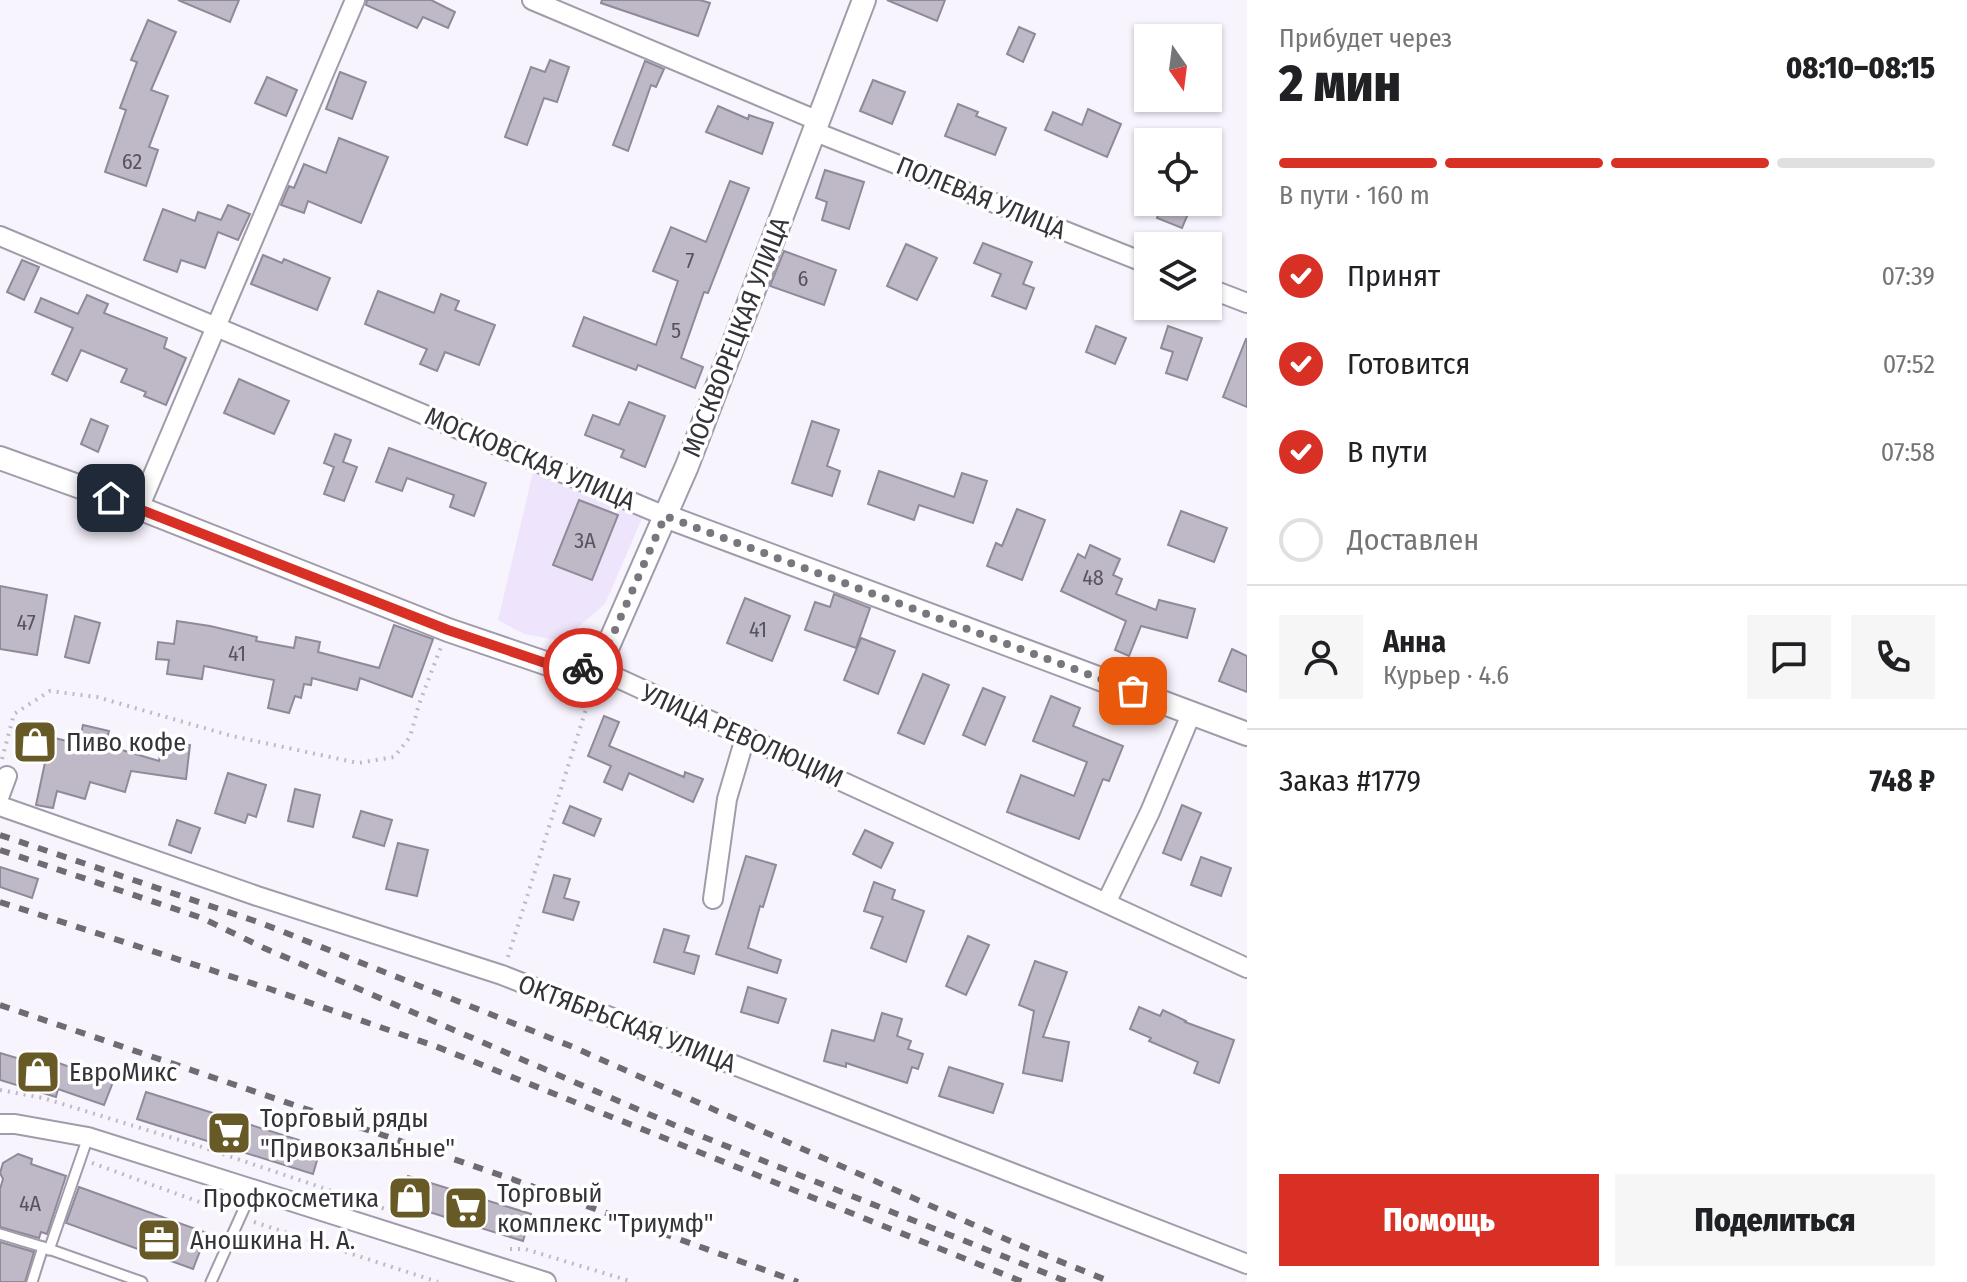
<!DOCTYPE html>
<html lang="ru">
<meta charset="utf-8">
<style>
:root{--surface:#fff;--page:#f6f6f6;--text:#202124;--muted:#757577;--line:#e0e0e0;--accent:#d93025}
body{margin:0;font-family:"Fira Sans Condensed",sans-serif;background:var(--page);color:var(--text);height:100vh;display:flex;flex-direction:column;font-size:30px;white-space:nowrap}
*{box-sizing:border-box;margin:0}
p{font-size:26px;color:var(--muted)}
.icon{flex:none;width:44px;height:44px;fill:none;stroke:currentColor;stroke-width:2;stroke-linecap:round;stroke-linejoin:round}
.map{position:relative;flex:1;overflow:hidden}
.panel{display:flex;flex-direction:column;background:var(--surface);width:720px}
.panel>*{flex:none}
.needle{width:52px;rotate:166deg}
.buttons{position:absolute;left:1134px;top:24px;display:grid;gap:16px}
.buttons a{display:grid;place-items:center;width:88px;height:88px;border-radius:0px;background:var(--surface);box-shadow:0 2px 6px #0004;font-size:40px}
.pin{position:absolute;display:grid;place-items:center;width:68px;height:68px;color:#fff;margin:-34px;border-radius:16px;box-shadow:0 4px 12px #0006}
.courier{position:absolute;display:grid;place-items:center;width:80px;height:80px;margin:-40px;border:6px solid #d93025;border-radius:50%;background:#fff;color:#222;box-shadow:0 2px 10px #0007}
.summary em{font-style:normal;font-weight:800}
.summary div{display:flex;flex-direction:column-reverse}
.summary{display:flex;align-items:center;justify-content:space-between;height:136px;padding:0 32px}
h1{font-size:52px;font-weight:800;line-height:60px}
.bar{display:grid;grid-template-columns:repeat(4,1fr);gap:12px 8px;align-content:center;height:96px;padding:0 32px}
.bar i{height:10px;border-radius:6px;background:var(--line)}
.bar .on{background:var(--accent)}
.bar p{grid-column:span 4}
.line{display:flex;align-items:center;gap:20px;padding:0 32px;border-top:2px solid var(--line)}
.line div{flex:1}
.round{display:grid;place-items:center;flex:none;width:84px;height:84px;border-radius:0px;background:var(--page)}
ol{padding:0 32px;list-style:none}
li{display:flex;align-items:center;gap:24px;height:88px}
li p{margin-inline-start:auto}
li .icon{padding:8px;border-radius:50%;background:var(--accent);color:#fff;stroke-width:4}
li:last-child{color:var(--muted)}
li i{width:44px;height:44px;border:4px solid var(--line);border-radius:50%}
.primary-button{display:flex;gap:16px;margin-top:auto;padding:16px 32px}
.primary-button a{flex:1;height:92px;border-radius:0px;background:var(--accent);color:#fff;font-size:32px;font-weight:800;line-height:92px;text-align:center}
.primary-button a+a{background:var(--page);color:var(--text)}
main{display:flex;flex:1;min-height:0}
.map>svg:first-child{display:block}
</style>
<main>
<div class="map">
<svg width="1247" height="1282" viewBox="0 0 1247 1282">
<rect width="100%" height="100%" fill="#f8f4fe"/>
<!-- built -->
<polygon fill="#eee5fc" points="534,468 644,514 605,604 576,629 557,640 524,634 498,620"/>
<!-- building -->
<g fill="#beb8c7" stroke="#8f8a98" stroke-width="2">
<polygon points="178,0 239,0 230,22"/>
<polygon points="367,0 431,0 455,12 448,28 423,17 417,28 366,5"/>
<polygon points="602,0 700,0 710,3 698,36 601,3"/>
<polygon points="887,0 945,0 937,21"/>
<polygon points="148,20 176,32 151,90 168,96 149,147 158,150 146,186 105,172 126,110 120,108 137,62 131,60"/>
<polygon points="1019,27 1035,34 1023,62 1007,54"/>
<polygon points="550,60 569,67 557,102 544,98 527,145 505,137 531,67 545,72"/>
<polygon points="645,61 664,69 656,87 651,85 628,151 613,145"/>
<polygon points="340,72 366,82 352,119 326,109"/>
<polygon points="267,77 297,90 286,116 255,103"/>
<polygon points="873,80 905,92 892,124 860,111"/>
<polygon points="958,104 978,112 976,116 1006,128 995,155 945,136"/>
<polygon points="718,106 748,119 749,115 773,123 762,154 706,132"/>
<polygon points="1088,109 1121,124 1107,157 1045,130 1053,112 1082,125"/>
<polygon points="339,138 388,157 361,223 308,201 304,213 281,205 289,186 294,188 304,164 326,173"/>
<polygon points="825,170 864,182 849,229 822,220 827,202 816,198"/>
<polygon points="730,181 749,188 708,293 704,292 681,358 703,367 695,388 638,365 636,370 573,346 584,317 656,345 678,281 653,271 671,227 706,242"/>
<polygon points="1163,202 1193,202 1182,228 1157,218"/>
<polygon points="228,205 250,214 238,240 218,232 205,268 181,260 177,272 144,260 163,209 195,221 198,212 221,220"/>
<polygon points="983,243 1032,262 1023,284 1034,288 1026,309 992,296 1001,274 974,263"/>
<polygon points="906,244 937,258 917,300 887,286"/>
<polygon points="784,251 836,270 824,305 770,286"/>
<polygon points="263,255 282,263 284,259 330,278 317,310 251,284"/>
<polygon points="22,260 39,267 24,300 7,292"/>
<polygon points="378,291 434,313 441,294 459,301 455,310 495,325 479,365 445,352 437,371 420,364 427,349 365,324"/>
<polygon points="87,295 108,304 104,313 167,338 164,348 186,358 166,405 144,396 146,392 121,382 127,369 81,350 67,381 52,374 73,328 35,312 41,298 78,314"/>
<polygon points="1096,326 1126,338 1115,364 1086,352"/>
<polygon points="1168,326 1202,338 1187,380 1166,373 1173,352 1161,348"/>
<polygon points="1246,339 1247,339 1247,407 1223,397"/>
<polygon points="239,379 289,401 274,434 224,413"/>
<polygon points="629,402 665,416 645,467 621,457 624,450 585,435 593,415 619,425"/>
<polygon points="91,419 108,426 98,452 81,444"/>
<polygon points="812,421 839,430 827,466 840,471 832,496 792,483"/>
<polygon points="335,434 351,440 343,462 357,467 344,501 324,494 334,467 324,463"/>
<polygon points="389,448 486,483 474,516 450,507 454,495 407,478 402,491 376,482"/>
<polygon points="879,471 954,497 962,473 987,481 973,523 919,505 914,520 868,504"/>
<polygon points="579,500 618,515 592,580 553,565"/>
<polygon points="1017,509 1045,520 1022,580 987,566 996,543 1002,546"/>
<polygon points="1181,511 1227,528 1214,562 1168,545"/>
<polygon points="1090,545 1120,559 1113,575 1122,579 1116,594 1156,610 1159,600 1195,609 1187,638 1141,626 1129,656 1115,650 1126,621 1061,591 1078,554 1085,558"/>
<polygon points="0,586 47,595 37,655 0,649"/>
<polygon points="834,594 870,608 856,648 805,630 815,602 830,607"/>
<polygon points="745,598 790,616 772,661 727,643"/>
<polygon points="75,616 100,623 89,663 65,657"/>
<polygon points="177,621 210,626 257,637 256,641 294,648 296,637 320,642 318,652 379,668 394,625 433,639 412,697 360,678 357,690 312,678 311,685 304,684 301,698 295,696 289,713 268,708 274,680 204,666 202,679 167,674 169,660 156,659 158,642 174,644"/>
<polygon points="861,638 895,651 878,694 844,680"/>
<polygon points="1232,649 1247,656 1247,692 1219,681"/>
<polygon points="923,674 949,685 924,744 898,733"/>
<polygon points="983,688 1005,697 985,745 963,735"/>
<polygon points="1051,696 1080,708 1073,726 1123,746 1109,781 1103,779 1079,839 1007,812 1021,775 1074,796 1087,762 1033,741"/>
<polygon points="604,716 619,722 609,746 684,777 685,772 703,779 693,802 629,773 622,790 604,782 611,766 588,756"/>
<polygon points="83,725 109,731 105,745 159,761 163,740 190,745 186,779 131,771 125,792 90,782 85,799 57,791 53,808 36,805 47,753 26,748 30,732 79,744"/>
<polygon points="228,773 266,785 256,817 248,814 245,823 215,813"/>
<polygon points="295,789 320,795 313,827 288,821"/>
<polygon points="1182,805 1201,813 1181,860 1163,853"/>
<polygon points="570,806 601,819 594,836 563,823"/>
<polygon points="361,811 392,820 384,846 353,837"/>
<polygon points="177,820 200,828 191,853 169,845"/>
<polygon points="865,830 893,843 881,868 853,854"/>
<polygon points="398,843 428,850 417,896 386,889"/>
<polygon points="746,856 776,865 763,907 760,906 748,948 781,960 777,973 716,954"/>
<polygon points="1201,857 1231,868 1221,896 1191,885"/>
<polygon points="0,867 38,879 32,898 0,887"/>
<polygon points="554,875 570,879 564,898 579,902 573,920 543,912"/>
<polygon points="874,882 895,890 892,899 924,911 906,962 871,948 883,917 864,911"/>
<polygon points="664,929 689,936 684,952 699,956 694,974 654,962"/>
<polygon points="968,936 989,945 966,995 946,986"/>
<polygon points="1035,961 1067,972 1043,1037 1069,1042 1062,1081 1023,1073 1034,1011 1019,1005"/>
<polygon points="748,987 786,999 778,1023 741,1012"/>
<polygon points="1139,1007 1160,1016 1163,1010 1186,1021 1185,1022 1234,1040 1219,1083 1194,1073 1198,1062 1149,1041 1151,1038 1130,1029"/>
<polygon points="882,1013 902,1019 897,1036 911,1041 908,1049 923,1054 918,1069 912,1067 907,1083 846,1063 846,1067 824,1061 832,1030 874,1041"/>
<polygon points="0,1053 30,1062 33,1054 113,1082 104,1105 58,1089 56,1097 0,1080"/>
<polygon points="949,1067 1003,1084 993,1113 939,1096"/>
<polygon points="146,1092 321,1147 313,1174 137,1119"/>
<polygon points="18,1154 32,1159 31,1164 66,1176 47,1234 41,1232 39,1238 0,1227 0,1189 3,1179 0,1173 3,1163"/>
<polygon points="408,1176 531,1214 523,1241 400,1203"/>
<polygon points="79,1187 207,1233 193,1269 66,1223"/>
<polygon points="0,1242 34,1252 25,1282 0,1282"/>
</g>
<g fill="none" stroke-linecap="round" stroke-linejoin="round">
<!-- service casing -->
<g stroke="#a19baa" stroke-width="13">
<g id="service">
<polyline points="0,1234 43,1247"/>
<polyline points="49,1250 88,1137"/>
<polyline points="32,1282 43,1247 142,1282"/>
<polyline points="211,1282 252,1191"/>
</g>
</g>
<!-- minor casing -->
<g stroke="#a19baa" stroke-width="22">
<g id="minor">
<polyline points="532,0 816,120"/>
<polyline points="813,131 1148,264"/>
<polyline points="0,236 665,516"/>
<polyline points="1208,288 1247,303"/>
<polyline points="139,508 355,0"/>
<polyline points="598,669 1247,968"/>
<polyline points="0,795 7,776"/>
<polyline points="0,806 257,896 502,975 1247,1264"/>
<polyline points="713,899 727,799 745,738"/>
<polyline points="1107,901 1150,812 1192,712"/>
<polyline points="0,1124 15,1124 88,1137 546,1282"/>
</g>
</g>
<!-- tertiary casing -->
<g stroke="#a19baa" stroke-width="26">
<g id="tertiary">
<polyline points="0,458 139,508 448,630 554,666 598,669 687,466 864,0"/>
<polyline points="665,516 1247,734"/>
</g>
</g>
<!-- path -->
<g stroke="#bdbac2" stroke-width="4" stroke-dasharray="2 6" stroke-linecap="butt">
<polyline points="2,759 14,714 50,691 97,697 232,736 358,763 394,757 410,737 419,704 441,647"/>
<polyline points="508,957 593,687"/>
<polyline points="0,1090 43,1098 199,1146 406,1216"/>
<polyline points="92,1163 227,1212"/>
<polyline points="254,1222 438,1282"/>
<polyline points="510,1249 525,1249 633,1282"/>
</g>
<!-- service -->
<use href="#service" stroke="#fff" stroke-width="9"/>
<!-- minor -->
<use href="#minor" stroke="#fff" stroke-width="18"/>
<!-- tertiary -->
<use href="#tertiary" stroke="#fff" stroke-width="22"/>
<!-- rail -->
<g stroke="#6e6c73" stroke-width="6" stroke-dasharray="10 10" stroke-linecap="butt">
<polyline points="0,835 261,923 573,1047 1017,1244 1111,1282"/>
<polyline points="0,850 202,918 264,948 681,1128 1068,1282"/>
<polyline points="0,902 270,989 435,1046 1023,1282"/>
<polyline points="0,1005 509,1178 798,1282"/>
</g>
</g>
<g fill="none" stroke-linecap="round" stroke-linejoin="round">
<!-- done -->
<polyline stroke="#79777e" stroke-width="8" stroke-dasharray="0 14.4" points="583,668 598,669 665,516 1133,691"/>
<!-- route -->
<polyline stroke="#d93025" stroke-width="10" points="111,498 448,630 554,666 583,668"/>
</g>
<!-- icons -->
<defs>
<g id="shop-square" transform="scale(2.3)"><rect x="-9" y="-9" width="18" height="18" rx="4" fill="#685a27" stroke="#fff"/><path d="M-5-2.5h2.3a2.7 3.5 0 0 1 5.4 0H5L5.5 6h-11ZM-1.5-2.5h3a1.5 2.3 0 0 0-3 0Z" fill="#fff"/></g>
<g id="supermarket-square" transform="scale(2.3)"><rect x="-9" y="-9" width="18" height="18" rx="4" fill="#685a27" stroke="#fff"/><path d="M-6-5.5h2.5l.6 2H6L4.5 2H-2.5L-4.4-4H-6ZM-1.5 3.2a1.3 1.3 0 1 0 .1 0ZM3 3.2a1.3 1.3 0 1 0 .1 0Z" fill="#fff"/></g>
<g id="office-square" transform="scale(2.3)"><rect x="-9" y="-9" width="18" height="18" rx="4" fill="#685a27" stroke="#fff"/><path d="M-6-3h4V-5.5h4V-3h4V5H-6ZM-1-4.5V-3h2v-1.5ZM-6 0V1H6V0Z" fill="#fff"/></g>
</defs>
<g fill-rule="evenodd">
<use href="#shop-square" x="35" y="742"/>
<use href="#shop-square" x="38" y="1072"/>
<use href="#supermarket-square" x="229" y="1133"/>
<use href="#shop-square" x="410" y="1198"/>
<use href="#supermarket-square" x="466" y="1208"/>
<use href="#office-square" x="159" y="1240"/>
</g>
<g text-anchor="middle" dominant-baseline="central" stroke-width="7" stroke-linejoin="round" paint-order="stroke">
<!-- number labels -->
<g font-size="22" fill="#57545c">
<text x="132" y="161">62</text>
<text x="690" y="260">7</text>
<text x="803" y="278">6</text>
<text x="676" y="330">5</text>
<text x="585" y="540">3А</text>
<text x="1093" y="577">48</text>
<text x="26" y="622">47</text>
<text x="758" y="629">41</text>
<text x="237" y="653">41</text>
<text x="30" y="1203">4А</text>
</g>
<!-- street labels -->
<g font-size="26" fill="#353339" stroke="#fff">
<text transform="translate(981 198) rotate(22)">ПОЛЕВАЯ УЛИЦА</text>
<text transform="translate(736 337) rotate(-69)">МОСКВОРЕЦКАЯ УЛИЦА</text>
<text transform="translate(530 459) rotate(23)">МОСКОВСКАЯ УЛИЦА</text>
<text transform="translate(742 736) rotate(24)">УЛИЦА РЕВОЛЮЦИИ</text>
<text transform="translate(627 1024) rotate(21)">ОКТЯБРЬСКАЯ УЛИЦА</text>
</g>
<!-- poi labels -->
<g font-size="26" fill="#353339" stroke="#fff" text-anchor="start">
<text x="66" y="742">Пиво кофе</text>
<text x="69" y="1072">ЕвроМикс</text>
<text x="260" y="1118">Торговый ряды<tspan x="260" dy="30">"Привокзальные"</tspan></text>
<text x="497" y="1193">Торговый<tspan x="497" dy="30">комплекс "Триумф"</tspan></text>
<text x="379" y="1198" text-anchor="end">Профкосметика</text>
<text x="190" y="1240">Аношкина Н. А.</text>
</g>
</g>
</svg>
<div class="buttons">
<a><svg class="needle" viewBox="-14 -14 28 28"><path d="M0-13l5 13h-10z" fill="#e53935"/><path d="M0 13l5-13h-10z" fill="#757577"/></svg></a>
<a><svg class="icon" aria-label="locate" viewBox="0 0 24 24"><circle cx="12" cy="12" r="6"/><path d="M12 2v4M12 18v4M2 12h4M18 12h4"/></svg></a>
<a><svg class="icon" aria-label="layers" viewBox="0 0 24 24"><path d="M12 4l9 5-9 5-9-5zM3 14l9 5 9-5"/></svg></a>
</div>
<div class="pin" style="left:1133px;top:691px;background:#ea580c"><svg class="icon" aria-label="bag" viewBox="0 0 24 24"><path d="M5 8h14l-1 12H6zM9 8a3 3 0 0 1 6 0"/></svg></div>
<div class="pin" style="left:111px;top:498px;background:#1f2937"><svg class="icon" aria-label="home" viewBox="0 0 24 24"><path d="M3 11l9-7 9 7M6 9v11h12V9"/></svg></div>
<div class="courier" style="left:583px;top:668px"><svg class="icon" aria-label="bike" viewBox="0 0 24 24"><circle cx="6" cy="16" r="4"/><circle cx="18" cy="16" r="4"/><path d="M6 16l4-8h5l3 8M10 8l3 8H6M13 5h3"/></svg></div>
</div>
<section class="panel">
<div class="summary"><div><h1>2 мин</h1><p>Прибудет через</p></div><em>08:10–08:15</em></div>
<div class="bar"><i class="on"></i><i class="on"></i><i class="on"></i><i></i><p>В пути · 160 m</p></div>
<ol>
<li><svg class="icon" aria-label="check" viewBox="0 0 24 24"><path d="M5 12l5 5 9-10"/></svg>Принят<p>07:39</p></li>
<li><svg class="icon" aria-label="check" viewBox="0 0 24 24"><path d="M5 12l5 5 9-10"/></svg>Готовится<p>07:52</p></li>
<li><svg class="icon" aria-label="check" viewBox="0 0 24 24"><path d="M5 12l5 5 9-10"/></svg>В пути<p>07:58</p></li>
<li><i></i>Доставлен</li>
</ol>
<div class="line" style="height:144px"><a class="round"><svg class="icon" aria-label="person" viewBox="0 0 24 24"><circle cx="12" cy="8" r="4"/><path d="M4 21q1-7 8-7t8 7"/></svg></a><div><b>Анна</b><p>Курьер · 4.6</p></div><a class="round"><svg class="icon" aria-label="chat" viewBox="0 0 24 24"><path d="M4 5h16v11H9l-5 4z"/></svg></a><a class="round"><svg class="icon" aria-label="phone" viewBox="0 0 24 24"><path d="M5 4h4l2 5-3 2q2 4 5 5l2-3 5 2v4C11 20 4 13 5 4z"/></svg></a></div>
<div class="line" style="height:104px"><div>Заказ #1779</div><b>748 ₽</b></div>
<div class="primary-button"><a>Помощь</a><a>Поделиться</a></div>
</section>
</main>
